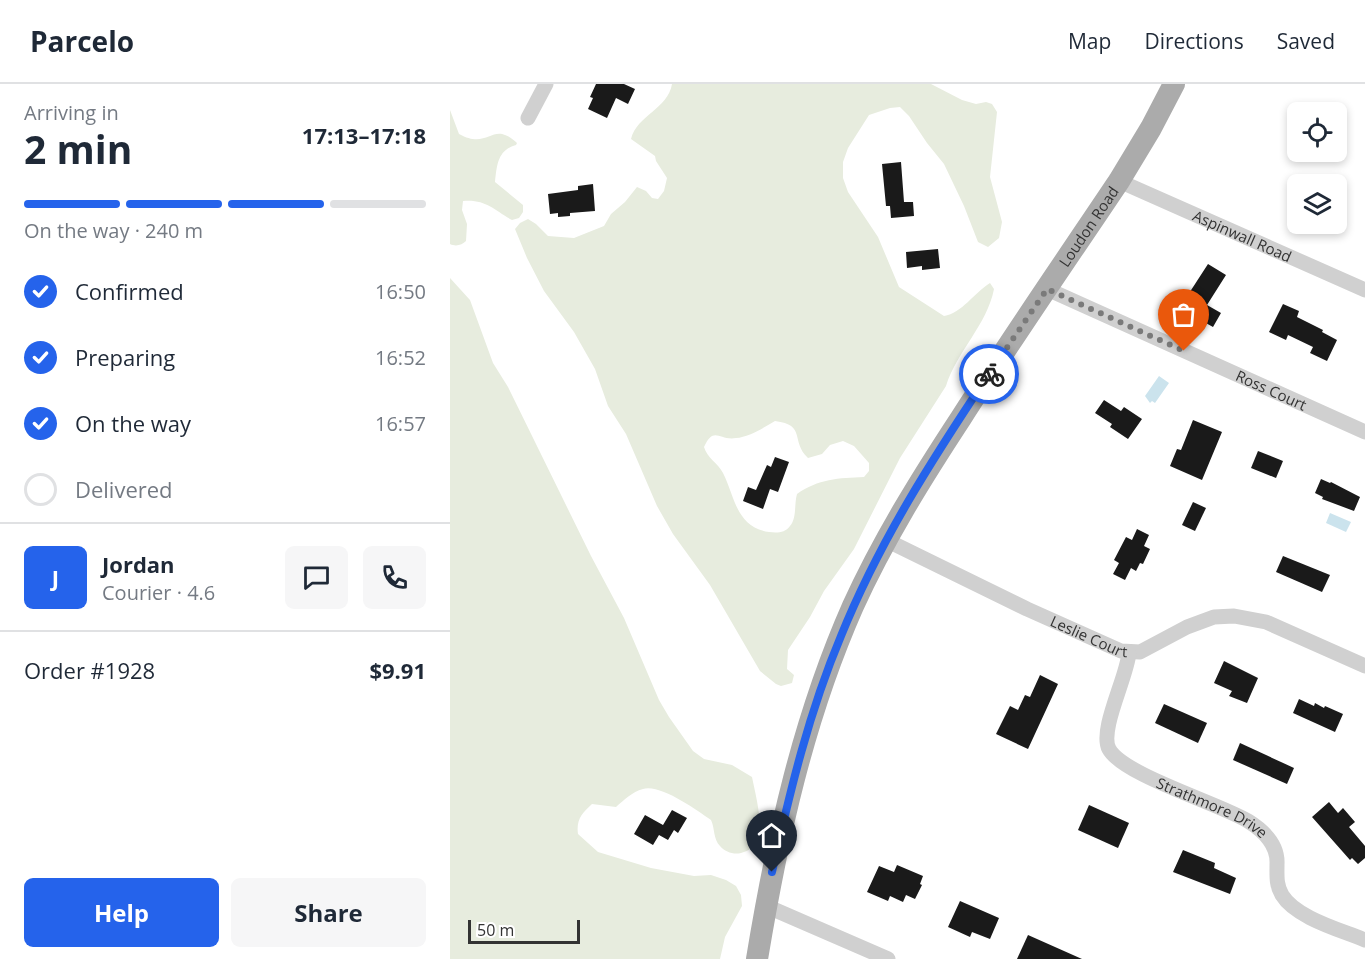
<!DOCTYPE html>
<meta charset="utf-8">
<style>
:root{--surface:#fff;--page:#f6f6f7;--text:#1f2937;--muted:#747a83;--line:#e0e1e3;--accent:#2563eb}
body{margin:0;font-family:"Open Sans",sans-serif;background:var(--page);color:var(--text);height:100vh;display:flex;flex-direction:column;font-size:22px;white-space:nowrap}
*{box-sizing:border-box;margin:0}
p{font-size:20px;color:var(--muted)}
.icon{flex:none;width:33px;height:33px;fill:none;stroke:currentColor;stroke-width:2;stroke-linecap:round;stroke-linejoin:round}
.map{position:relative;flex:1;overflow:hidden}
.side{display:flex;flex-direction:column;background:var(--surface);width:450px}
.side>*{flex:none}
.buttons{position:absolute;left:837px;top:18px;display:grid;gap:12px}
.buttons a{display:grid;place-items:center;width:60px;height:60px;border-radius:9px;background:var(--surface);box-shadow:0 3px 9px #0003;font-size:30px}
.scale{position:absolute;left:18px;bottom:15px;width:112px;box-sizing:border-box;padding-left:6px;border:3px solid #333;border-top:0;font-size:16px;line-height:21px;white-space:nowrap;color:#333;-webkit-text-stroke:4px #fff;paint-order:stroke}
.pin{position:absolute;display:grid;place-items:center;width:51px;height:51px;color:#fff;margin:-62px -26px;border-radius:50% 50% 50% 0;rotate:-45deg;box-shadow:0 0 6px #0007}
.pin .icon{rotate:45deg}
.courier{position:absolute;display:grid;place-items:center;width:60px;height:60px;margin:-30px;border:4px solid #2563eb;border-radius:50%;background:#fff;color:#222;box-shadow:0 2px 8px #0007}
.headline em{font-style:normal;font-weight:700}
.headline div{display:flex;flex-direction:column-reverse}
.headline{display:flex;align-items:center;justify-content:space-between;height:102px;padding:0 24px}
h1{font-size:39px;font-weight:700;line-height:45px}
.bar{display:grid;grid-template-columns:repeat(4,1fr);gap:9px 6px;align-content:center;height:72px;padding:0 24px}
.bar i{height:8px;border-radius:4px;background:var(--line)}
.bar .current{background:var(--accent)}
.bar p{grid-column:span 4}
.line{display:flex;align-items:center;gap:15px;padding:0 24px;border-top:2px solid var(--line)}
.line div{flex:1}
.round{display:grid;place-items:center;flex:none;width:63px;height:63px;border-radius:9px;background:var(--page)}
ol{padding:0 24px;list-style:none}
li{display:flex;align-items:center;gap:18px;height:66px}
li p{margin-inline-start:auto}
li .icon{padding:6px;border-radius:50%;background:var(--accent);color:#fff;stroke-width:4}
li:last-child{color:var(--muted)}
li i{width:33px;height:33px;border:3px solid var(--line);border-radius:50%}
.button{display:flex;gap:12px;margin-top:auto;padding:12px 24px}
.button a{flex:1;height:69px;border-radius:9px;background:var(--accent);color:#fff;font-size:24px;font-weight:700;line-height:69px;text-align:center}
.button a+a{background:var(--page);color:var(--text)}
header{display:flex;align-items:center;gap:36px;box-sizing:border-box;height:84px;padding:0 30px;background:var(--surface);border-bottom:2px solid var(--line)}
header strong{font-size:28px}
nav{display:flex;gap:33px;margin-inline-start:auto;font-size:21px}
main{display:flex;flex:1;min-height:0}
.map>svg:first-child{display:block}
</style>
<header>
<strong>Parcelo</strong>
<nav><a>Map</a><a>Directions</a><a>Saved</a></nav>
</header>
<main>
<section class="side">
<div class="headline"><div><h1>2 min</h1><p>Arriving in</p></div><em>17:13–17:18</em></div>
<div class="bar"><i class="current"></i><i class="current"></i><i class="current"></i><i></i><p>On the way · 240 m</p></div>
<ol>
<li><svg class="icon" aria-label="check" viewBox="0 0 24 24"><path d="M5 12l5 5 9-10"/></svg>Confirmed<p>16:50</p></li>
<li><svg class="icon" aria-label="check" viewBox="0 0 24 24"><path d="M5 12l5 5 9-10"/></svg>Preparing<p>16:52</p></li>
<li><svg class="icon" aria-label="check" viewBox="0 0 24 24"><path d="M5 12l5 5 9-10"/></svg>On the way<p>16:57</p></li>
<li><i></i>Delivered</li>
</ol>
<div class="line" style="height:108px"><b class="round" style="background:var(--accent);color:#fff">J</b><div><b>Jordan</b><p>Courier · 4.6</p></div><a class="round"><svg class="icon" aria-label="chat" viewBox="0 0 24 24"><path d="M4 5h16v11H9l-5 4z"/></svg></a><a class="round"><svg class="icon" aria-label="phone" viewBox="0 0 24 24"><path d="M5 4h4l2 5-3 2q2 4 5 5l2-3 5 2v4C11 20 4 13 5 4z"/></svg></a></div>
<div class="line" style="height:78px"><div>Order #1928</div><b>$9.91</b></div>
<div class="button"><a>Help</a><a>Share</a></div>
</section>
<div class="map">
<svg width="915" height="875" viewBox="0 0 915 875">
<rect width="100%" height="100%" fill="#fff"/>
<!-- green -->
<g fill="#e7ecde" fill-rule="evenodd">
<path d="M222 0H481L512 16 526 20 536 18 542 20 547 28 540 93 552 138 549 154 538 163 528 158 514 122 494 80 477 59 459 32 450 23 440 24 419 31 398 64 393 78V94L398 108 428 153 449 203 494 232C512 229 524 209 540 199L544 205C537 241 507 267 496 302L450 374 404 465 374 507 360 533 338 566 337 585 344 591 342 599 331 602 326 600 310 587 260 501 223 450 207 422 176 350 158 322 145 285 124 248 94 207 77 174 65 145 70 139 78 135 86 140 98 152 124 154 154 142 161 130 175 118 187 103 196 107 202 114 208 115 214 107 217 94 206 77 205 72 181 55C187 31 218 25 222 0ZM325 337C357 341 340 357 358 374L372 370 380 361 393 357 404 362 419 379V387L414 393C389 394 368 395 347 410 344 420 347 434 340 442 335 449 327 449 319 448 286 443 285 413 273 389 268 379 257 374 254 363 264 341 269 357 286 354 299 353 313 344 325 337Z"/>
<path d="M0 26 9 50C34 64 41 45 55 51 59 52 64 56 67 59L66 61C48 66 47 80 45 98L73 121V128L69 134 62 136C44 126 36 115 13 117L12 126 17 140 16 157C12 161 6 163 0 160Z"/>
<path d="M0 194 20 216 43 279 58 303 141 472 174 534 209 616 219 633 243 667 254 675 282 681 302 693C305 708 313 739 309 754 306 762 299 767 291 769 284 771 275 768 270 762 263 755 265 744 261 736 246 726 211 700 193 705 182 708 174 716 166 723L142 720C132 729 126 736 128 750L148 768 201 784 244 792 261 791 276 796 286 802 291 811 292 822 275 853 270 875H0Z"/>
</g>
<!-- water -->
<g fill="#cbe3ed">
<polygon points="709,292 719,299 705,319 702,317 700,319 695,312"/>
<polygon points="880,429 901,438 896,448 876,439"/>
</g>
<!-- building -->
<g fill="#1a1a1a">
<polygon points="146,0 174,0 185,5 178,20 166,14 157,34 138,25 143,14 140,13"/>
<polygon points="451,78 454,118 463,118 464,132 441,134 440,122 436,122 432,80"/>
<polygon points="143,100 145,127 120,129 120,132 108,133 108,129 100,130 98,110 128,106 128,102"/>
<polygon points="488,165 490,184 472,186 472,182 457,184 456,168"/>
<polygon points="758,180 776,191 757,221 771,229 763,243 736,228 741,221 734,217"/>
<polygon points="833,220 849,227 847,233 873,246 872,248 887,256 877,277 860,269 863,263 838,251 836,256 819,248"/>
<polygon points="654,316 671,327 674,323 692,335 678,355 660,343 662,340 645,329"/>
<polygon points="743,336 772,348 752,396 720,382 727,365 731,366"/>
<polygon points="808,367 833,377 826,394 801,384"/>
<polygon points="325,373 339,378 328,408 320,405 313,425 293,417 298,403 306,406 317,381 321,383"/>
<polygon points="871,395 880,399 881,398 910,413 904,427 872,415 873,413 865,409"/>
<polygon points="743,418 756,424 745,447 732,441"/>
<polygon points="687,445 699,451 694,462 700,465 693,480 690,479 686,487 681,484 675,496 663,490 669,479 664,476 676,453 682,456"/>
<polygon points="833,472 880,491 872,508 826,488"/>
<polygon points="774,577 808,594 797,619 779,612 782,607 764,599"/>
<polygon points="590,591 608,600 578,665 546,650 560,622 568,626 575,611 580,613"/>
<polygon points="849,615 864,622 865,619 874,624 875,622 893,630 885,648 843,629"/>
<polygon points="714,620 757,639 748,659 705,639"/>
<polygon points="790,659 844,684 837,700 783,676"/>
<polygon points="879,718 888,729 893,724 905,738 899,743 915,762 915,774 908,780 902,774 900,776 862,733"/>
<polygon points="639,721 679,739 668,764 628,746"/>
<polygon points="222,726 237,734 228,749 224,746 218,756 209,751 203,761 184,750 195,731 213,741"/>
<polygon points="733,766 765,779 764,784 786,794 780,810 723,788"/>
<polygon points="447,781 473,792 470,800 472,801 465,815 456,811 453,818 440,812 438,817 417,808 429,782 444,788"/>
<polygon points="510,817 549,834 540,855 522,848 520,853 498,843"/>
<polygon points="578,851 632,875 567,875"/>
</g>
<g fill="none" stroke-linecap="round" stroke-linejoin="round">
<!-- street -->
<g stroke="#d0d0d0" stroke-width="15">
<polyline points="78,34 96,0"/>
<path id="s1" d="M669 97 915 206"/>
<path id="s2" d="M597 205 915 348"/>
<path id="s3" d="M436 456 577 525 671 567 690 568 737 543 764 533 784 532 816 538 915 582"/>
<path id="s4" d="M679 569C677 593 649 646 659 665 673 691 768 719 798 737 814 747 828 761 827 780 827 792 826 801 832 811 846 834 891 846 915 856"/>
<polyline points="316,822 438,875"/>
</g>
<!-- primary -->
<path stroke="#ababab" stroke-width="22" id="s5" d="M307 875C327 754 353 635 403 522 433 456 471 395 511 334 562 254 616 176 669 97L701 44 724 0"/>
</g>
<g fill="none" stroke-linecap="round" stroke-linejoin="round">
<!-- done -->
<polyline stroke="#7a7a7a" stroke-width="6" stroke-dasharray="0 10.8" points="539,290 597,205 734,267"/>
<!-- route -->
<path stroke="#2563eb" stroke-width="8" d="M322 788C340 707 359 628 391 552 429 458 483 374 539 290"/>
</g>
<g text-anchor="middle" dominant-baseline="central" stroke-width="6" stroke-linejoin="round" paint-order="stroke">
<!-- street labels -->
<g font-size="15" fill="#333" stroke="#fff">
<text stroke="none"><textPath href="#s5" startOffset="814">Loudon Road</textPath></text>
<text stroke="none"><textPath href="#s1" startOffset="135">Aspinwall Road</textPath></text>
<text stroke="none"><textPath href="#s2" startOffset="246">Ross Court</textPath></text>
<text stroke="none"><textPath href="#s3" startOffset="225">Leslie Court</textPath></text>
<text stroke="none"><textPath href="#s4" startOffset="219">Strathmore Drive</textPath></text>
</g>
</g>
</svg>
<div class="buttons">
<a><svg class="icon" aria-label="locate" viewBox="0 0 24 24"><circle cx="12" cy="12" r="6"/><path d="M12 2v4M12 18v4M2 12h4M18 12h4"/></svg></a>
<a><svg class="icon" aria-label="layers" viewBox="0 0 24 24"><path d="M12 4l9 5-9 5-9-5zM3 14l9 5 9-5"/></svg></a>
</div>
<div class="scale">50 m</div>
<div class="pin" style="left:734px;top:267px;background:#ea580c"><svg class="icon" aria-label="bag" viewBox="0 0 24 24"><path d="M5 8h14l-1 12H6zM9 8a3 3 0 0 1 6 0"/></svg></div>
<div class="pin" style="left:322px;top:788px;background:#1f2937"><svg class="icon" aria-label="home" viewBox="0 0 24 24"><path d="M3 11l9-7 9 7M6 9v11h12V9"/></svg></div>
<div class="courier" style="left:539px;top:290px"><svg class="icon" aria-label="bike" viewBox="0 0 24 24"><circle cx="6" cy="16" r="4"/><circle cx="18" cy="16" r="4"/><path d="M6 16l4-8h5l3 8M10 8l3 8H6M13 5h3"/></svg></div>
</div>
</main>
